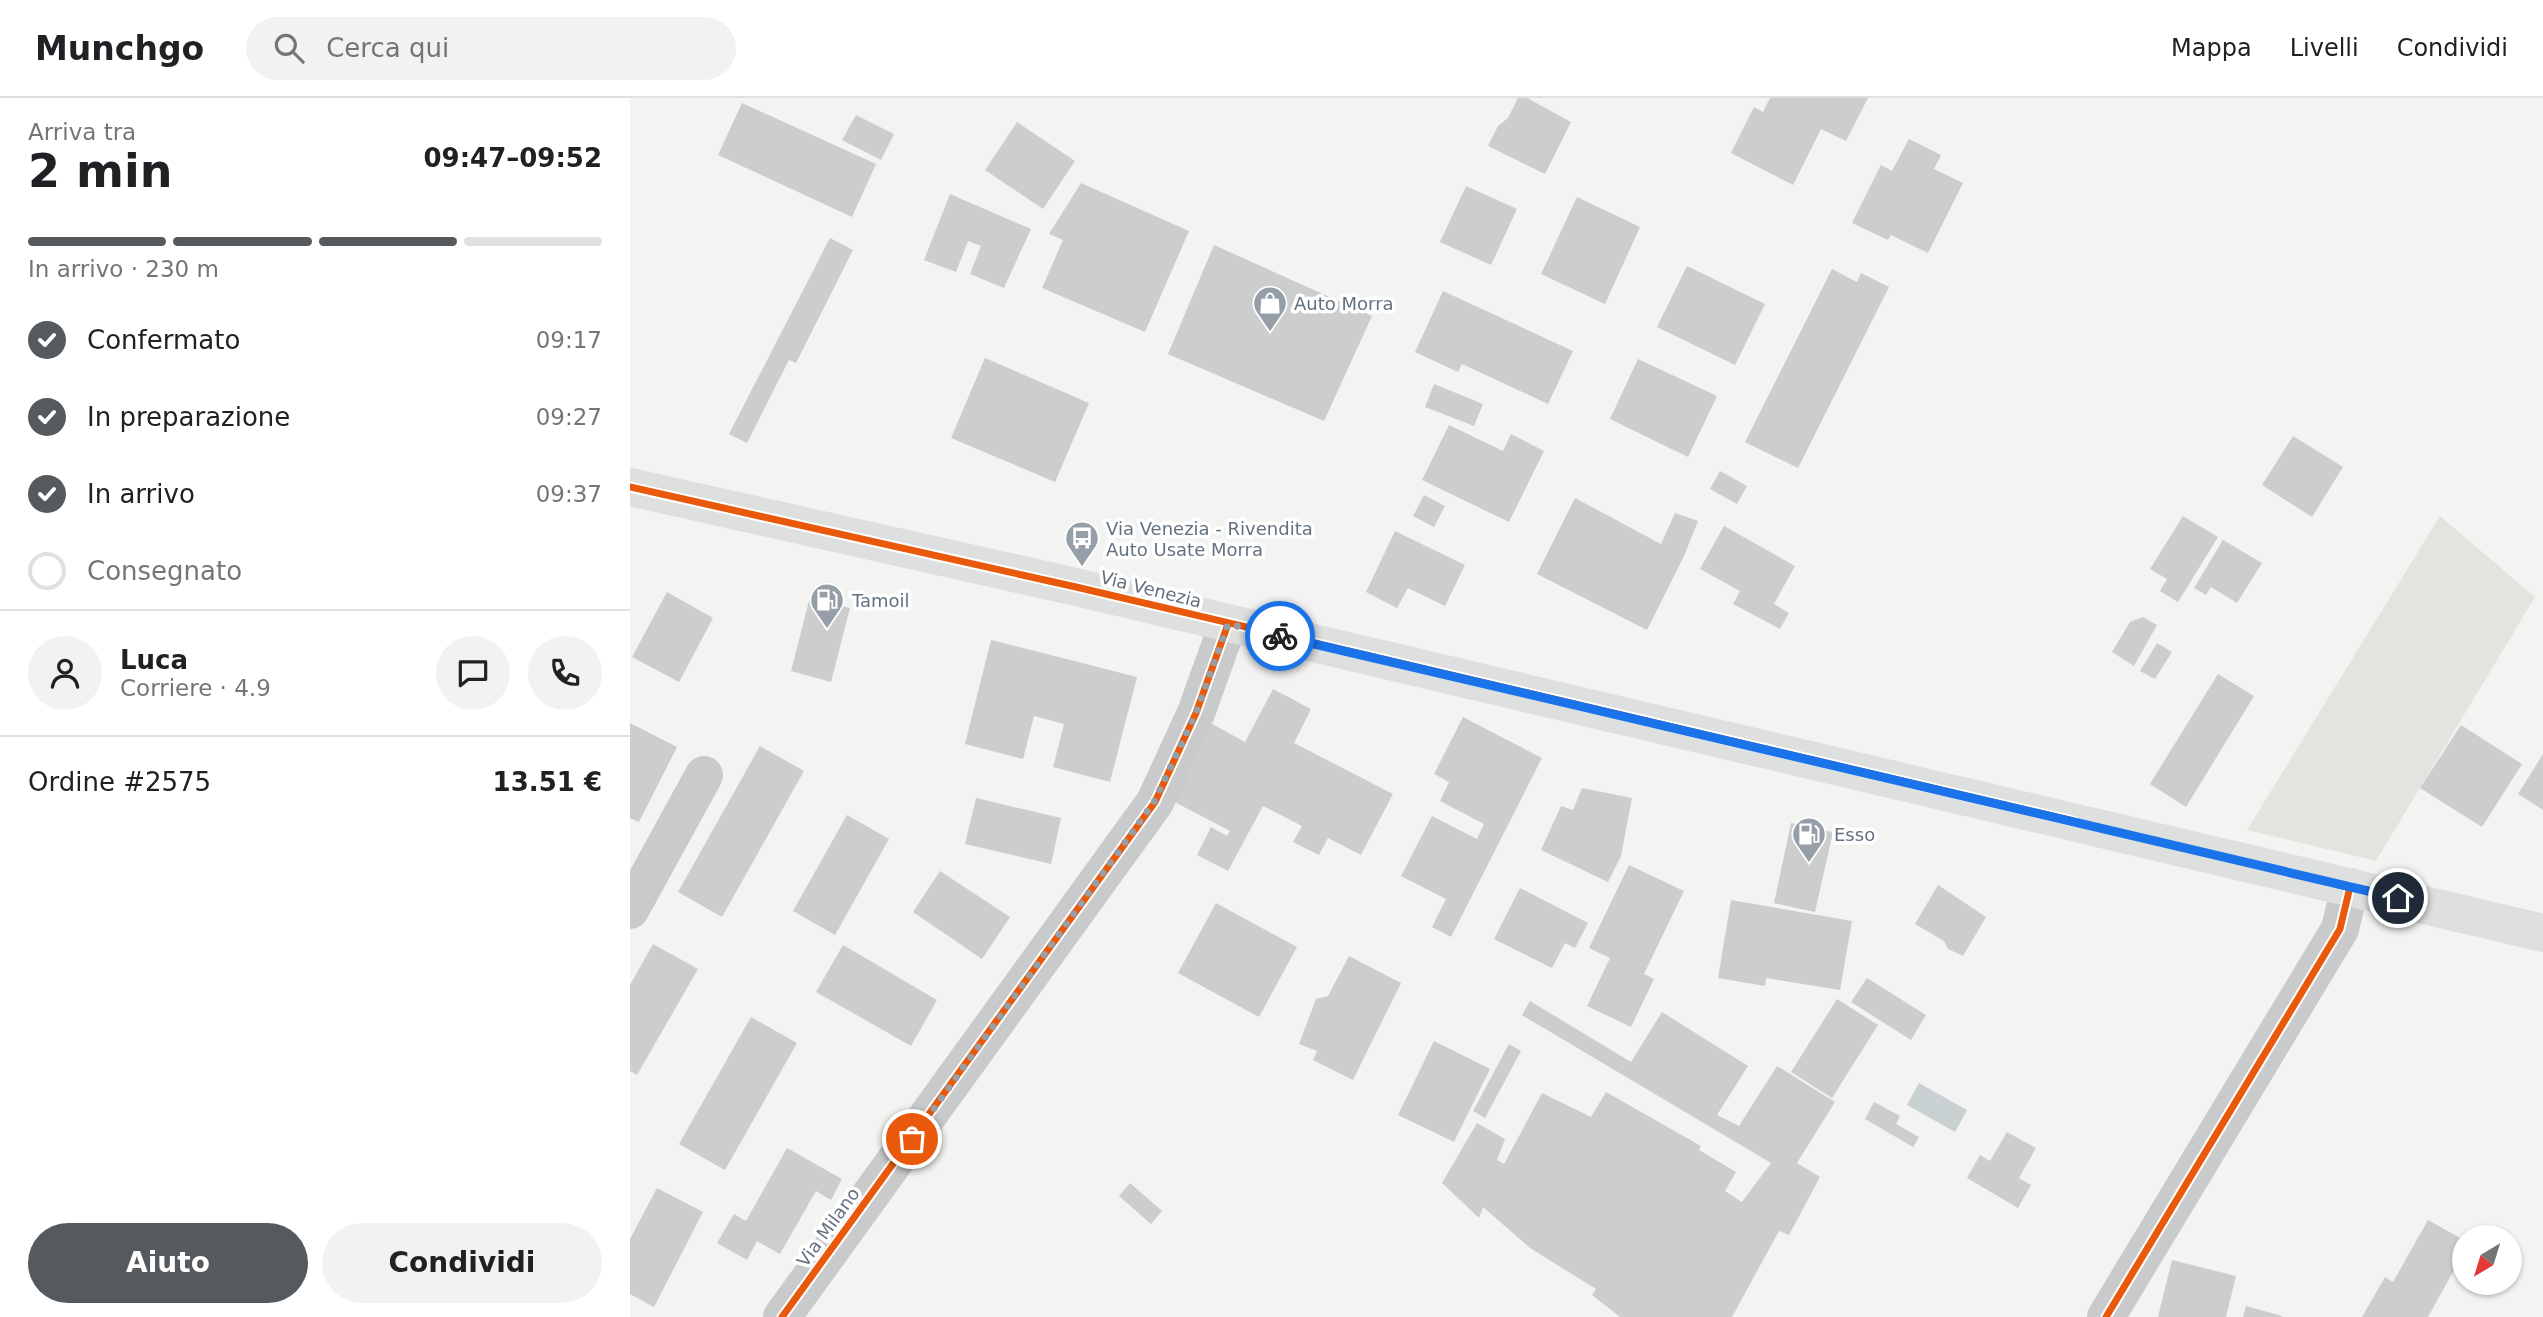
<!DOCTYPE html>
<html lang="it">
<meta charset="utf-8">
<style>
:root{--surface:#fff;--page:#f2f2f2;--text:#202124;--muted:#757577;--line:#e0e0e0;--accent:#555a5f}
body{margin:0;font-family:"DejaVu Sans",sans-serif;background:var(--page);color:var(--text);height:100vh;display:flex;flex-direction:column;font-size:26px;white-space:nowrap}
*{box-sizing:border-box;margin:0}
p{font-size:23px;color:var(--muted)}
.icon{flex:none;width:38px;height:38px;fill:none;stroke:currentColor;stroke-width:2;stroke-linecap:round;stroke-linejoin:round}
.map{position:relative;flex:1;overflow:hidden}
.drawer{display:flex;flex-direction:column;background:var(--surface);width:630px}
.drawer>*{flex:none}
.needle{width:46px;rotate:218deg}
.buttons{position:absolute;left:1822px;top:1127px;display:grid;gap:14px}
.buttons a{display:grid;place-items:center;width:70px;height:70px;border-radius:50%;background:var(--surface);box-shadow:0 2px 5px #0004;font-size:35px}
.pin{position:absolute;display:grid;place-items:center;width:60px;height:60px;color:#fff;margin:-30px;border:4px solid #fff;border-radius:50%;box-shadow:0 2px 7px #0007}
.courier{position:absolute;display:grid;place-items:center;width:70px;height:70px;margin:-35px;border:5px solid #1a73e8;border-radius:50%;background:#fff;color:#222;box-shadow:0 2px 9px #0007}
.head em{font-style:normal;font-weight:700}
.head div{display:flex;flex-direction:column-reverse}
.head{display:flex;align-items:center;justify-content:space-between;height:119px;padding:0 28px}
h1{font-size:46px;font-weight:700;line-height:52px}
.bar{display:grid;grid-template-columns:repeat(4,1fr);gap:10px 7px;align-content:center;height:84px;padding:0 28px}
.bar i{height:9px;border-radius:5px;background:var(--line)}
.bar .on{background:var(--accent)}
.bar p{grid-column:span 4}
.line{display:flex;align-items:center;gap:18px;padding:0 28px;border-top:2px solid var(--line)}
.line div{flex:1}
.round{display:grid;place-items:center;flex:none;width:74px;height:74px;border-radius:37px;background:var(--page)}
ol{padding:0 28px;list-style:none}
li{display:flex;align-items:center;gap:21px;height:77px}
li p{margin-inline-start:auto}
li .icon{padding:7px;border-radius:50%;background:var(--accent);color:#fff;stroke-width:4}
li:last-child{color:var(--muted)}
li i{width:38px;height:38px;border:4px solid var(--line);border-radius:50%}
.action{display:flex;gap:14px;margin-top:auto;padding:14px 28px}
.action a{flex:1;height:80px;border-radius:42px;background:var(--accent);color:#fff;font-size:28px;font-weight:700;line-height:80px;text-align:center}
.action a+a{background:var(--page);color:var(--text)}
header{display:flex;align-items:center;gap:42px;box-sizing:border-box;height:98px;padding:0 35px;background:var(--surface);border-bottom:2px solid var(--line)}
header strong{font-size:33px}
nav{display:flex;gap:38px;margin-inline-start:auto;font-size:24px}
.search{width:490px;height:63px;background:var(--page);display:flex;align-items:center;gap:18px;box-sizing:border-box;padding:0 24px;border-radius:38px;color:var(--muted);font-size:26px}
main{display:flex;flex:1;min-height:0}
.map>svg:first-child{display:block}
</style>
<header>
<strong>Munchgo</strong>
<div class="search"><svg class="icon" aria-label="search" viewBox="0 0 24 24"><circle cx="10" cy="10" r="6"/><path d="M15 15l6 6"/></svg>Cerca qui</div>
<nav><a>Mappa</a><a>Livelli</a><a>Condividi</a></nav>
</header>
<main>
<section class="drawer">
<div class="head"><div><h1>2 min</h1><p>Arriva tra</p></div><em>09:47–09:52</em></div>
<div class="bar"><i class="on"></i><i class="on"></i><i class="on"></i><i></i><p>In arrivo · 230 m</p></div>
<ol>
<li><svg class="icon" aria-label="check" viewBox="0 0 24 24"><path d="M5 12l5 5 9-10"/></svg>Confermato<p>09:17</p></li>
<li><svg class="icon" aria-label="check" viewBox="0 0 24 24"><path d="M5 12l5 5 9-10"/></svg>In preparazione<p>09:27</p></li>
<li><svg class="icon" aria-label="check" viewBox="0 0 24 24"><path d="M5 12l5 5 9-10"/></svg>In arrivo<p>09:37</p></li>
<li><i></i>Consegnato</li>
</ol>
<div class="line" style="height:126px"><a class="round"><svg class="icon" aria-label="person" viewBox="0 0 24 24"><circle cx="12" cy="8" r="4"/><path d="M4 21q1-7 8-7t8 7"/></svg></a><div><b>Luca</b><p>Corriere · 4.9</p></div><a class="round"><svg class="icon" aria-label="chat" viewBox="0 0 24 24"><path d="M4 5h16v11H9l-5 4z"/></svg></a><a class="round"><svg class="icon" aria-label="phone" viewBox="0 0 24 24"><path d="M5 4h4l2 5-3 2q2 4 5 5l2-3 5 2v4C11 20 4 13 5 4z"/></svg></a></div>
<div class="line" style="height:91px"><div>Ordine #2575</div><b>13.51 €</b></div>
<div class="action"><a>Aiuto</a><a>Condividi</a></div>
</section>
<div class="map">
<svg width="1913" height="1219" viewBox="0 0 1913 1219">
<rect width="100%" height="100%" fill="#f3f3f1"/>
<!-- green -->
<polygon fill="#e2e5df" points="1810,418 1905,499 1746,763 1617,732"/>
<!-- water -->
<polygon fill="#c9d1d3" points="1289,985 1337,1012 1325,1034 1277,1007"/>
<!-- building -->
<g fill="#cccdcd">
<polygon points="888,0 897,0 941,24 915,76 858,48 868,28 878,20"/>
<polygon points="1140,0 1238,0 1216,43 1191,31 1163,87 1101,55 1124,9 1133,14"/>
<polygon points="112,5 246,66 222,119 88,57"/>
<polygon points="226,17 264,36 251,62 212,42"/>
<polygon points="387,24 445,63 413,111 355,72"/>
<polygon points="1279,41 1311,57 1304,71 1333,85 1298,155 1261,137 1258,142 1222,125 1251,67 1262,73"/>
<polygon points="451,85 559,133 515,234 412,190 433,142 419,136"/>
<polygon points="836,88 887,111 861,167 810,144"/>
<polygon points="320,96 401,131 374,190 340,176 351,148 338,143 326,174 294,162"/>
<polygon points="947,99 1010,129 975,206 911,176"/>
<polygon points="200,140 223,152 166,265 159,262 117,345 99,336"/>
<polygon points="584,147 742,218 694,323 538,256"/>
<polygon points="1057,168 1135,206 1105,267 1027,229"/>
<polygon points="1202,171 1227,184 1231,175 1259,189 1168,370 1115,344"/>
<polygon points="813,193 943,253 918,306 832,266 828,274 785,254"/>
<polygon points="355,260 459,305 425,384 321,340"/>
<polygon points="1008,261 1087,298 1058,359 980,321"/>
<polygon points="804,286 853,306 844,328 795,309"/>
<polygon points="819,327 873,353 881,336 914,353 879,424 792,382"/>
<polygon points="1663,338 1713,369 1682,419 1632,387"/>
<polygon points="1090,373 1117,388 1107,406 1080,391"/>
<polygon points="794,397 815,408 804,429 783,418"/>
<polygon points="945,400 1031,446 1045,415 1068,423 1054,458 1017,532 907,476"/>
<polygon points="1553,418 1588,439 1548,504 1530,493 1537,481 1520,471"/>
<polygon points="1094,428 1165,468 1144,506 1159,515 1150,531 1103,506 1110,493 1070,471"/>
<polygon points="765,433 835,467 815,508 778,490 767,510 736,494"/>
<polygon points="1593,442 1632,465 1607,505 1581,489 1576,497 1564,490"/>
<polygon points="37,494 83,520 49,584 2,559"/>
<polygon points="180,499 220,510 201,584 161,573"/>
<polygon points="1513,519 1527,527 1504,568 1482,554 1500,524"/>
<polygon points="361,542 507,579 480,684 423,669 434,626 404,618 393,661 335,646"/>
<polygon points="1527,545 1542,554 1525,581 1510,573"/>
<polygon points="1588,576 1624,598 1556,709 1520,686"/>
<polygon points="643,591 681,611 664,645 763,696 731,757 698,740 689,757 663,744 672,728 633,708 598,773 567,757 581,729 597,738 600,733 535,699 575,622 615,644"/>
<polygon points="833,619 912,660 821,839 802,829 816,801 771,778 802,718 847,741 854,726 810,703 819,684 804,676"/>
<polygon points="0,625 47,649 9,724 0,720"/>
<polygon points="1831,627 1892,666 1852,729 1790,690"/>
<polygon points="130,648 174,673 92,819 48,794"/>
<polygon points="1913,656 1913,712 1888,696"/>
<polygon points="952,690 1002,700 991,758 978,784 911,752 931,708 943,712"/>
<polygon points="346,700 431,720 421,766 335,746"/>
<polygon points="217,717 259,741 205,837 163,813"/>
<polygon points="1161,725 1203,734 1185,814 1144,805"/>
<polygon points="999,767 1054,793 1014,876 1024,881 1001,929 957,908 980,860 959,850"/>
<polygon points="310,773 380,819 352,861 283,814"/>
<polygon points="1308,787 1356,819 1333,858 1318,851 1314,843 1285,826"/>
<polygon points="890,790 958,825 945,850 935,845 922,870 864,841"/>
<polygon points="1101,802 1222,823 1210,892 1136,880 1135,888 1088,880"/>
<polygon points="586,805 667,849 629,919 548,875"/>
<polygon points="23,846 68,871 7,977 0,973 0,887"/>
<polygon points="213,847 307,902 281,948 186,894"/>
<polygon points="719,858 771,885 723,982 683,962 687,953 669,946 686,901 698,898"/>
<polygon points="1237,880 1296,917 1281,942 1221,904"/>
<polygon points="1207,901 1248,927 1202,1000 1161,974"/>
<polygon points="900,903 1001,964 1032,914 1118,968 1087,1017 1109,1028 1147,968 1205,1004 1167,1065 1190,1079 1159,1137 1149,1133 1102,1219 990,1219 962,1197 966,1191 900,1150 853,1109 849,1120 812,1085 847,1025 875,1041 867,1062 874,1066 912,995 961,1019 976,994 1071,1048 1069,1052 1106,1074 1095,1093 1112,1104 1141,1065 892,917"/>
<polygon points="121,919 167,945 95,1072 49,1046"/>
<polygon points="804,943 860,971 824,1044 768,1017"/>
<polygon points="879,946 891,953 855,1020 843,1013"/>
<polygon points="1244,1004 1270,1018 1266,1026 1289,1039 1283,1049 1235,1021"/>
<polygon points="1377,1034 1406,1050 1389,1080 1401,1087 1388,1110 1337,1080 1350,1057 1360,1063"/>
<polygon points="157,1050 212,1081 201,1102 186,1093 150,1156 127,1143 117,1162 87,1145 104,1116 116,1123"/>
<polygon points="500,1085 532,1113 521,1126 489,1098"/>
<polygon points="27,1090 73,1114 24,1209 0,1196 0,1141"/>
<polygon points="1798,1122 1834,1142 1834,1154 1798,1219 1732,1219 1755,1179 1763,1184"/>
<polygon points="1542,1162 1606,1178 1596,1219 1528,1219"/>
<polygon points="1616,1208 1652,1218 1652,1219 1613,1219"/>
</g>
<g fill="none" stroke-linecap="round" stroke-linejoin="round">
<!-- minor -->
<g stroke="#c8cacb" stroke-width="38">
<polyline points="0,812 74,677"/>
<polyline points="152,1219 525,704 566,615 598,526"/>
<polyline points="1476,1219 1710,831 1720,789"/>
</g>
<!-- major -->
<polyline stroke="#dedfdf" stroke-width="38" points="0,389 446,489 1913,835"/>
<!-- cycleway casing -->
<g stroke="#fff" stroke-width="11">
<g id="cycleway">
<polyline points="0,389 446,489 1443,723"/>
<polyline points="152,1219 525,704 566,615 598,526"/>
<polyline points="1476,1219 1710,831 1720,789"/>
</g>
</g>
<!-- cycleway -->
<use href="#cycleway" stroke="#e8590c" stroke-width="7"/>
</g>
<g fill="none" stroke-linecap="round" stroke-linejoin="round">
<!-- done -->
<polyline stroke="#969fa7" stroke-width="7" stroke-dasharray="0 12.6" points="282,1041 524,704 566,615 598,526 650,538"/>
<!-- route -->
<polyline stroke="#1a73e8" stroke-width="9" points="650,538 1768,800"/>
</g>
<!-- icons -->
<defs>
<g id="shop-pin" transform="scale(1.75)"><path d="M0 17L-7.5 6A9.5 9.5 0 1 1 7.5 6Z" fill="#969fa7" stroke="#fff"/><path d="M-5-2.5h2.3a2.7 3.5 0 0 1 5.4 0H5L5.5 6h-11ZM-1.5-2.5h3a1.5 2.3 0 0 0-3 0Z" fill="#fff"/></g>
<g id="bus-pin" transform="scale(1.75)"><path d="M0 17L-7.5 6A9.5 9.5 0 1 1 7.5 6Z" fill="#969fa7" stroke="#fff"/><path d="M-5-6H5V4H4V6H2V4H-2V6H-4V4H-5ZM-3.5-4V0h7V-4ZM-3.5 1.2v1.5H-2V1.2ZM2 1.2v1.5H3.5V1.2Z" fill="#fff"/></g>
<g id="fuel-pin" transform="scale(1.75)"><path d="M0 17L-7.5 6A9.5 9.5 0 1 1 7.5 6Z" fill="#969fa7" stroke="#fff"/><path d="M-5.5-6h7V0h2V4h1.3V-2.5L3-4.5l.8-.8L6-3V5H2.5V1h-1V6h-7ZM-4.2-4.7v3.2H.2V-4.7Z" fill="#fff"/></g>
</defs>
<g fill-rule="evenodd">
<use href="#shop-pin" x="640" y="205"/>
<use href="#bus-pin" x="452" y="440"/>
<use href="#fuel-pin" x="197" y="502"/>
<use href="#fuel-pin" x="1179" y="736"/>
</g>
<g text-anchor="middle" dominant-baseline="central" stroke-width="7" stroke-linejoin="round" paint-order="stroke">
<!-- poi labels -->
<g font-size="18" fill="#64727f" stroke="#fff" text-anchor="start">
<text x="664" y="205">Auto Morra</text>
<text x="476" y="430">Via Venezia - Rivendita<tspan x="476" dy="21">Auto Usate Morra</tspan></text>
<text x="222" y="502">Tamoil</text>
<text x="1204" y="736">Esso</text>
</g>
<!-- street labels -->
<g font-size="18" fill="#64727f" stroke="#fff">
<text transform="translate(521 491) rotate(14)">Via Venezia</text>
<text transform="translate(198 1129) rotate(-54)">Via Milano</text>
</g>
</g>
</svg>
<div class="buttons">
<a><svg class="needle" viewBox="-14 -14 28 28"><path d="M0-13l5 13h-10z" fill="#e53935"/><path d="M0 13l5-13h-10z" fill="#757577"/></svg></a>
</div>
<div class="pin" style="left:282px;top:1041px;background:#ea580c"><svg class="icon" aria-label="bag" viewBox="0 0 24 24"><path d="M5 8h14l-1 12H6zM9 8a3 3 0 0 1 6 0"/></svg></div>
<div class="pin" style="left:1768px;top:800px;background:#1f2937"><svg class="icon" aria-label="home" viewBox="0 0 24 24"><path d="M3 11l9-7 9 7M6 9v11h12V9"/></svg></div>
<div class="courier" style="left:650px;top:538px"><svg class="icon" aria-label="bike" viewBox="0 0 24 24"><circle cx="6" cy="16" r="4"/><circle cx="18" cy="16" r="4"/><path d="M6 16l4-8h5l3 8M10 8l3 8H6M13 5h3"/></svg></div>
</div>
</main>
